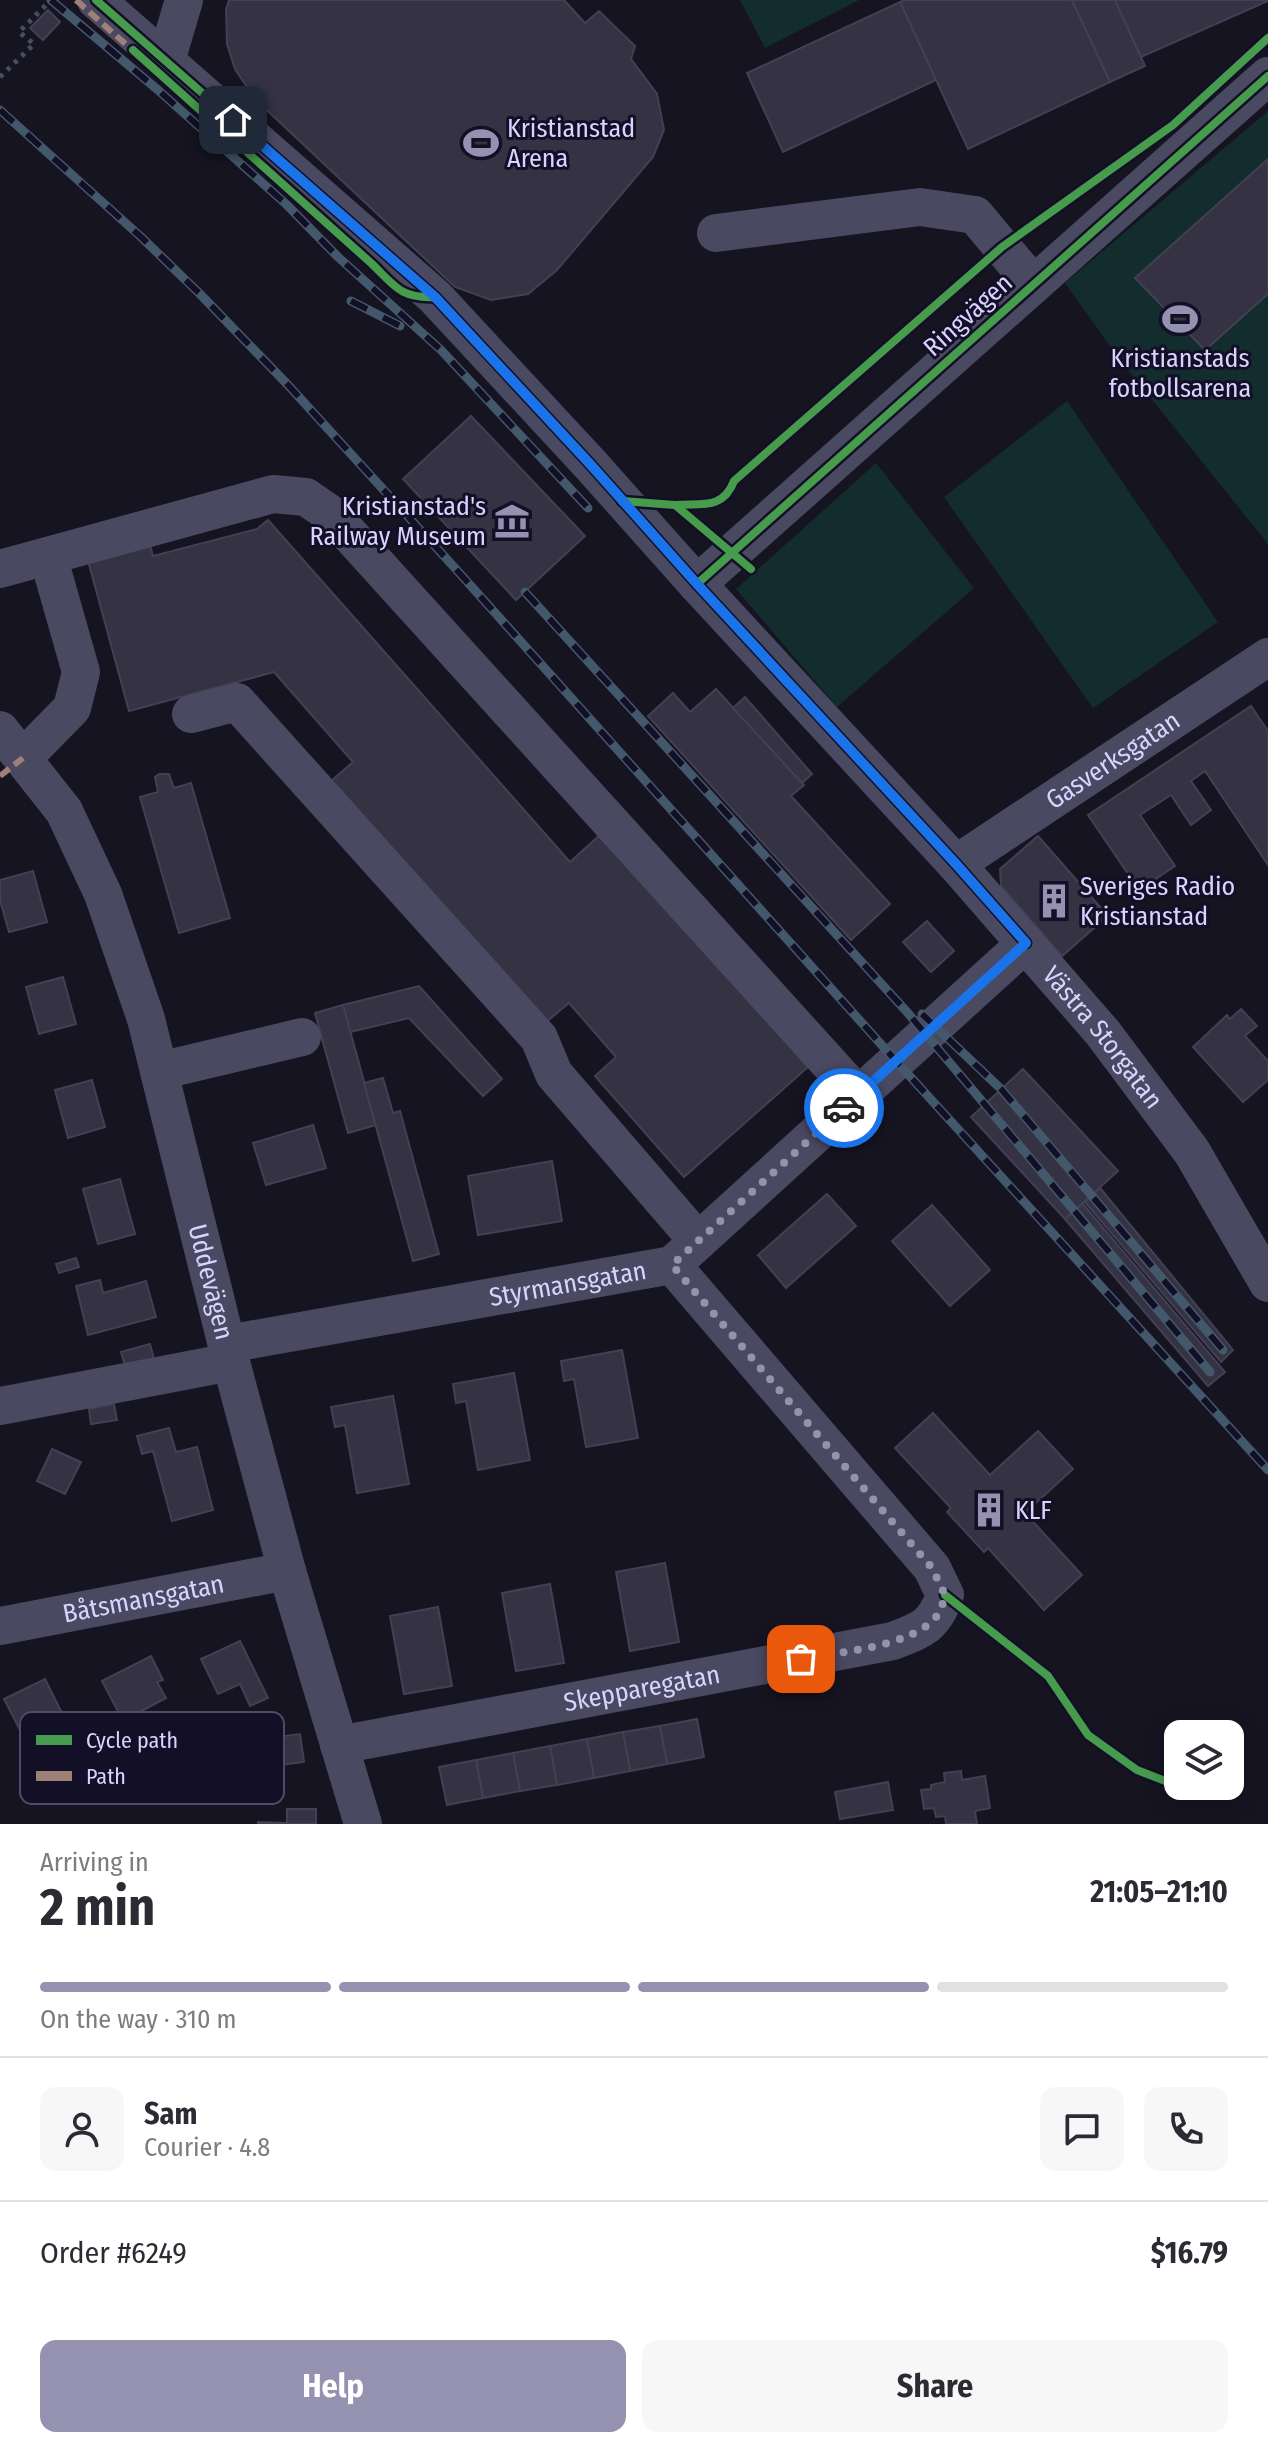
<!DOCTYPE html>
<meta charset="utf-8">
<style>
:root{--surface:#fff;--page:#f7f7f7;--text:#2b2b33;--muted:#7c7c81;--line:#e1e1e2;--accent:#9591b1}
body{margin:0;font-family:"Fira Sans Condensed",sans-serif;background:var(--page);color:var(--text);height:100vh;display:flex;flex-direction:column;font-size:30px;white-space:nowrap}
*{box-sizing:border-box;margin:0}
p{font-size:26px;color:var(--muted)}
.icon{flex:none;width:44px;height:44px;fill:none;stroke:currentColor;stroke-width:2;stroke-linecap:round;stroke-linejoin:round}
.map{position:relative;height:1824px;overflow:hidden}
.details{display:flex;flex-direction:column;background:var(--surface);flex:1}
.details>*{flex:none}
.fabs{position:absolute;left:1164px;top:1720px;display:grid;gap:16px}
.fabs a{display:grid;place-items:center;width:80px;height:80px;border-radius:16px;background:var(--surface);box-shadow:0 4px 20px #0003;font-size:40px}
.pin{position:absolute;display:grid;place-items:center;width:68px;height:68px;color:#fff;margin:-34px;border-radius:16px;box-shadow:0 4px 12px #0006}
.courier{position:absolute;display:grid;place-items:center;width:80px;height:80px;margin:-40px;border:6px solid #1a73e8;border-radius:50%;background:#fff;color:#222;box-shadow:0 2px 10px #0007}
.summary em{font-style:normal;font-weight:700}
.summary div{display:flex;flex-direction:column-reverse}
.summary{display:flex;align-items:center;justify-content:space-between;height:136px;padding:0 40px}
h1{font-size:52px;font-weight:700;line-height:60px}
.bar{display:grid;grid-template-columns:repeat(4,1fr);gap:12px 8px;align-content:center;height:96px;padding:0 40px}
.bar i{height:10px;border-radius:6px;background:var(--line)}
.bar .on{background:var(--accent)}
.bar p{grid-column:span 4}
.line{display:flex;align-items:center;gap:20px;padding:0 40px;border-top:2px solid var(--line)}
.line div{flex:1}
.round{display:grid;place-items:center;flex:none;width:84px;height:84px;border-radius:16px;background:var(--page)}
.action{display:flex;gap:16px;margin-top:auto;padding:16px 40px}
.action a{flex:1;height:92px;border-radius:16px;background:var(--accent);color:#fff;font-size:32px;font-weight:700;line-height:92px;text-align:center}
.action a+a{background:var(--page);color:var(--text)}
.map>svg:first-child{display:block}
</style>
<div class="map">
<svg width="1268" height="1824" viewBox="0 0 1268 1824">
<rect width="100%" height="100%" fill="#161421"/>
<!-- green -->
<g fill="#132c2d">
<polygon points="740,0 859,0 765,48"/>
<polygon points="1268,111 1268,544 1117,356 1065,283"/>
<polygon points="1067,401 1218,622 1093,708 944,497"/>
<polygon points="876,463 974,588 837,707 736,589"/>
</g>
<!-- building -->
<g fill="#343243" stroke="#433f54" stroke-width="2">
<polygon points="229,0 564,0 585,23 599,11 635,46 631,59 657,94 664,130 653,157 557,270 528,294 491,300 455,287 255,99 235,69 227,44 226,10"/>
<polygon points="905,0 1072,0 1110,82 968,149 900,2"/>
<polygon points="1072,0 1115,0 1145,66 1110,82"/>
<polygon points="1115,0 1268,0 1268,1 1141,57"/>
<polygon points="900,2 936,80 783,152 747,73"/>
<polygon points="48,10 60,22 43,40 30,28"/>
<polygon points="1268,159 1268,294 1205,350 1135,278"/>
<polygon points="471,416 585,536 516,600 403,479"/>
<polygon points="268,520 570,862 601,834 808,1067 684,1177 595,1076 616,1057 569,1003 545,1023 331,781 353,762 274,672 129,711 87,557 149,541 153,556 257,529"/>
<polygon points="716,689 804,785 791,796 890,904 851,940 648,716 673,693 690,712"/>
<polygon points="745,697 812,774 802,783 733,708"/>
<polygon points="1251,706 1268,731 1268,865 1205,771 1191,781 1211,810 1191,825 1171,795 1140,815 1175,866 1139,890 1088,815"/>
<polygon points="159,774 169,774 174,788 191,783 230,918 179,933 140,797 158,792 155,777"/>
<polygon points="1038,836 1108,916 1062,956 1001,886 1000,869"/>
<polygon points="33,871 47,922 9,932 0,900 0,880"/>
<polygon points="927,921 954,951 931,972 903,942"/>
<polygon points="63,977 76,1024 39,1034 26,987"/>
<polygon points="419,986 502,1079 483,1096 409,1018 350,1032 343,1005"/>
<polygon points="343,1005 376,1125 348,1133 315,1013"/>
<polygon points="1241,1009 1257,1026 1245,1036 1268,1061 1268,1080 1243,1102 1193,1047 1227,1015 1230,1019"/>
<polygon points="1023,1069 1118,1171 1065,1219 971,1117"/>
<polygon points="383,1078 393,1113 400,1111 439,1254 413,1261 364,1083"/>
<polygon points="92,1080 105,1127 68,1138 55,1090"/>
<polygon points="313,1125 326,1168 266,1185 253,1143"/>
<polygon points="552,1161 562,1221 478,1235 468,1176"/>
<polygon points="120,1179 135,1234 98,1244 83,1189"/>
<polygon points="1100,1188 1233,1350 1221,1362 1085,1202"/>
<polygon points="827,1194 856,1226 786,1288 758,1255"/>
<polygon points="1083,1204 1225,1372 1208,1386 1065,1219"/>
<polygon points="932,1205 990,1270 950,1306 892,1241"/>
<polygon points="76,1258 79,1267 59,1273 56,1264"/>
<polygon points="100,1280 103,1293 146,1281 156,1317 88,1335 76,1286"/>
<polygon points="150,1344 154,1359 125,1366 121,1352"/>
<polygon points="622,1350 638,1438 586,1447 574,1379 564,1381 561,1361"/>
<polygon points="514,1373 530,1460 478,1470 466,1401 456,1403 453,1384"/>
<polygon points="393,1396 409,1484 357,1493 345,1425 335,1427 331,1407"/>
<polygon points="114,1404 117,1420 91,1424 89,1409"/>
<polygon points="933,1413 990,1475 1038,1431 1073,1469 1025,1513 1082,1575 1044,1610 988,1548 984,1552 947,1512 951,1508 895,1448"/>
<polygon points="169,1428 176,1452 197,1447 213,1510 172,1521 153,1451 142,1454 137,1436"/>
<polygon points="52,1449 81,1462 65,1494 37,1481"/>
<polygon points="665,1563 679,1642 630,1651 616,1572"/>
<polygon points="550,1584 564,1663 516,1671 502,1593"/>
<polygon points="438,1607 452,1686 404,1694 390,1616"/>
<polygon points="240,1641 268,1698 250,1706 240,1684 218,1694 201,1659"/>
<polygon points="151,1656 163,1680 157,1682 166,1698 123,1721 102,1681"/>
<polygon points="45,1679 61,1711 21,1732 4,1699"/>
<polygon points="697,1719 704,1757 667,1764 660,1726"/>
<polygon points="660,1726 667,1764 630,1771 623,1732"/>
<polygon points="623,1732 630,1771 594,1778 587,1739"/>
<polygon points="300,1734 304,1762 281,1765 277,1737"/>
<polygon points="587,1739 594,1778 557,1785 550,1746"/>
<polygon points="550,1746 557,1785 520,1791 513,1753"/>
<polygon points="513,1753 520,1791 483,1798 476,1760"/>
<polygon points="476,1760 483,1798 447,1805 439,1767"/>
<polygon points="961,1771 962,1780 985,1776 990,1808 975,1811 977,1824 946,1824 945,1816 936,1817 934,1808 924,1809 921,1790 931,1789 931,1785 945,1782 944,1773"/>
<polygon points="888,1782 893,1810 840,1819 835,1792"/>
<polygon points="287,1809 316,1809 316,1824 258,1824 258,1822 287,1823"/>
</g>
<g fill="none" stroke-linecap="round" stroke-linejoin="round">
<!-- path -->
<polyline stroke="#44505f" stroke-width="5" stroke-dasharray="4 6" stroke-linecap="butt" points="0,77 34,44 19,32 51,0"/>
<!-- minor -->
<g stroke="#4a4962" stroke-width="38">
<path id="s1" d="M96 0 435 297 590 464 697 584 956 864 1103 1033 1192 1152 1268 1283"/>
<polyline points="166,61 184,0"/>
<polyline points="716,233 920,207 975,215 1033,284"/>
<polyline points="0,569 273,494 306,497 332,515 858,1095"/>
<polyline points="697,584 1268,76"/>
<polyline points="191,714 237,702 539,1038 554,1074 698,1241"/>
<path id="s2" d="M0 730 64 811 103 894 146 1019 231 1362 287 1571 363 1824"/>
<polyline points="23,758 72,708 81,672 48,556"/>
<path id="s3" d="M956 864 1268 657"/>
<polyline points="159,1071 302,1037"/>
<path id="s4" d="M227 1344 672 1265 1026 943"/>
<polyline points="0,1406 231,1362"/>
<path id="s5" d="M0 1626 287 1571"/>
<path id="s6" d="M339 1745 893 1641C922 1630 934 1626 945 1595L932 1568 672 1265"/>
</g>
<!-- rail casing -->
<g stroke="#43596b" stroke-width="9">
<g id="rail">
<polyline points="51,0 158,90 286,204 338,257 441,350 588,508"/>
<polyline points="0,110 140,236 200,294 288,385 454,567 896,1061 1268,1470"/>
<polyline points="351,301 400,326"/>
<polyline points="525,592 907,1012 1210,1372"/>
<polyline points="922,1014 1001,1089 1223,1350"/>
</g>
</g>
<!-- rail -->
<use href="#rail" stroke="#130f26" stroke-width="6" stroke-dasharray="18" stroke-linecap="butt"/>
<!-- quiet -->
<g stroke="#9e8076" stroke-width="6" stroke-dasharray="12 6" stroke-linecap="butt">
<polyline points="76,0 139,56"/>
<polyline points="0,776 23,758"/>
</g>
<!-- cycleway casing -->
<g stroke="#130f26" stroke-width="13">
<g id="cycleway">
<polyline points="96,0 435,297 590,464 697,584 956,864 1026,943"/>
<path d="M133 50 371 263C394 285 400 299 435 297"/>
<polyline points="622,501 675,505 751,569"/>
<path d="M675 505C701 503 723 510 734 481L1002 247 1173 125 1268 38"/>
<polyline points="697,584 1268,76"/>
<polyline points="945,1595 1048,1676 1088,1735 1137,1770 1178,1786"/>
</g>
</g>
<!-- cycleway -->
<use href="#cycleway" stroke="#469c4c" stroke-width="8"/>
</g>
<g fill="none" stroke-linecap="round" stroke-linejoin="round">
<!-- done -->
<path stroke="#9591b1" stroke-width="8" stroke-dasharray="0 14.4" d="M801 1659C837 1652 917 1647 939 1613 942 1609 943 1601 945 1595L932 1568 672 1265 844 1108"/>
<!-- route -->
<polyline stroke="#1a73e8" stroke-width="10" points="233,120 435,297 590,464 697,584 956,864 1026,943 844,1108"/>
</g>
<!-- icons -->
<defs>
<g id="stadium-bare" transform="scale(2.76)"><path d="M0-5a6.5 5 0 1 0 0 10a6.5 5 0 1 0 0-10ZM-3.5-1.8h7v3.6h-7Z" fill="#9591b1" stroke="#130f26" stroke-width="2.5" paint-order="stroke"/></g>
<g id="museum-bare" transform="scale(2.76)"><path d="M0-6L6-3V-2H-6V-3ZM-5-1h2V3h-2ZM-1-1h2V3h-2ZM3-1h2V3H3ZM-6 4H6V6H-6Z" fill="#9591b1" stroke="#130f26" stroke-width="2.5" paint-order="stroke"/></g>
<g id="building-bare" transform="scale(2.76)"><path d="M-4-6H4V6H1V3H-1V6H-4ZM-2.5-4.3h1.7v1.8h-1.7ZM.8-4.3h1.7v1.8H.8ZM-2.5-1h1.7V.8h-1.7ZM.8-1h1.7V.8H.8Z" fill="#9591b1" stroke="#130f26" stroke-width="2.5" paint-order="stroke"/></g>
</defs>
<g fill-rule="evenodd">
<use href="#stadium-bare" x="481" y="143"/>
<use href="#stadium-bare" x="1180" y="319"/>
<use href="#museum-bare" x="512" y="521"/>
<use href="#building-bare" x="1054" y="901"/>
<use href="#building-bare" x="989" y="1510"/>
</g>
<g text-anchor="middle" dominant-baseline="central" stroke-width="6" stroke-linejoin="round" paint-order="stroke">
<!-- poi labels -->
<g font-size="26" fill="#d9d4ff" stroke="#130f26" text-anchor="start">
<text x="507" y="128">Kristianstad<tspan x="507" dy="30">Arena</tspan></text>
<text x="1180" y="358" text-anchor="middle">Kristianstads<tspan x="1180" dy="30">fotbollsarena</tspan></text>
<text x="486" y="506" text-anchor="end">Kristianstad's<tspan x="486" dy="30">Railway Museum</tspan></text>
<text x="1080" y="886">Sveriges Radio<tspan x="1080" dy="30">Kristianstad</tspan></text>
<text x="1015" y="1510">KLF</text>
</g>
<!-- street labels -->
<g font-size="26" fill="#d9d4ff" stroke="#130f26">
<text transform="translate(968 315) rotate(-42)">Ringvägen</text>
<text stroke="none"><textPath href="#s3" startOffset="188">Gasverksgatan</textPath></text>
<text stroke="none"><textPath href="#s1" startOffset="1448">Västra Storgatan</textPath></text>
<text stroke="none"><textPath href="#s2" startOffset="598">Uddevägen</textPath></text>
<text stroke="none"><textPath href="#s4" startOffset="346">Styrmansgatan</textPath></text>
<text stroke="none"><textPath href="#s5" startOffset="146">Båtsmansgatan</textPath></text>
<text stroke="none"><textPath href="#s6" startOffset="308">Skepparegatan</textPath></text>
</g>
</g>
<!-- legend -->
<rect x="20" y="1712" width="264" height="92" rx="12" fill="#130f26" stroke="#4e4a67" stroke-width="2"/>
<rect x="36" y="1735" width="36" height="10" fill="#469c4c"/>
<rect x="36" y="1771" width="36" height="10" fill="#9e8076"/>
<g font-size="22" fill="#d9d4ff">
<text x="86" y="1748">Cycle path</text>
<text x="86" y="1784">Path</text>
</g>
</svg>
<div class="fabs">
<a><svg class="icon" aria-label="layers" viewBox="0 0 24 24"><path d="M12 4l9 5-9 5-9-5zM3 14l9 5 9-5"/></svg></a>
</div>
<div class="pin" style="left:801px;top:1659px;background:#ea580c"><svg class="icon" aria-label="bag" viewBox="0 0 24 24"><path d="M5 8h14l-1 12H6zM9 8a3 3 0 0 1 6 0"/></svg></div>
<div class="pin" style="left:233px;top:120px;background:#1f2937"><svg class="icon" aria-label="home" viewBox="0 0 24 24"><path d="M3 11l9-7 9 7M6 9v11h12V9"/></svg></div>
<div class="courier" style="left:844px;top:1108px"><svg class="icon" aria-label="car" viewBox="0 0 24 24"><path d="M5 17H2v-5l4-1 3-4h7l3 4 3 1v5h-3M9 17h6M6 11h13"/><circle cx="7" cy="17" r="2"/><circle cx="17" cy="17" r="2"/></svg></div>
</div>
<section class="details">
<div class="summary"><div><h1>2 min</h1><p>Arriving in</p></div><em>21:05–21:10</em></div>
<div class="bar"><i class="on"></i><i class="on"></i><i class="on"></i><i></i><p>On the way · 310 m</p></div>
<div class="line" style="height:144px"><a class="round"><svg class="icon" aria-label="person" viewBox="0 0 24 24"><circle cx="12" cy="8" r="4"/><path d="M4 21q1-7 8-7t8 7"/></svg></a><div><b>Sam</b><p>Courier · 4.8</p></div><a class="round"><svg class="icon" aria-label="chat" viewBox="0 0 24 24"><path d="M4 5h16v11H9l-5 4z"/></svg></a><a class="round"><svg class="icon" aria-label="phone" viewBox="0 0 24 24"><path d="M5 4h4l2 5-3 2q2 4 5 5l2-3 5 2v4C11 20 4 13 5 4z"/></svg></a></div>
<div class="line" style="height:104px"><div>Order #6249</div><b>$16.79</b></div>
<div class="action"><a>Help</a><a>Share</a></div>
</section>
